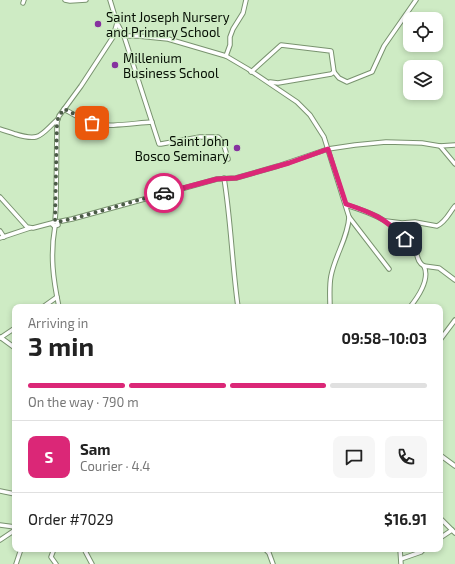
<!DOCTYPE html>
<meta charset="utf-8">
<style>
:root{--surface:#fff;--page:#f6f6f6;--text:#222;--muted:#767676;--line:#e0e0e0;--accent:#db2777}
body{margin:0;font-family:"Exo 2",sans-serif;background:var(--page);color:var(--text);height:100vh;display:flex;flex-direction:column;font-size:15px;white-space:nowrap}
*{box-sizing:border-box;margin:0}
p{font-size:13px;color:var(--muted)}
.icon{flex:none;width:22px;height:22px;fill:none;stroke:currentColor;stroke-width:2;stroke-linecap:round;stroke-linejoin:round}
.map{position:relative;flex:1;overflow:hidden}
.details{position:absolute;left:12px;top:304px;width:431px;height:248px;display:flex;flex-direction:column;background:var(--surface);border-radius:8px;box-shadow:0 2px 6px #0003}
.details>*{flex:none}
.tools{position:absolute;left:403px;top:12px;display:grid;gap:8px}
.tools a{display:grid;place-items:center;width:40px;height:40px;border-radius:8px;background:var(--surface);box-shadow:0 2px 6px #0003;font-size:20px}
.pin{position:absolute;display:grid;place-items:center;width:34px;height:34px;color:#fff;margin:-17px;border-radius:8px;box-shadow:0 2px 6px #0006}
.courier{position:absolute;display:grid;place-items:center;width:40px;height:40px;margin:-20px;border:3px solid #db2777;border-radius:50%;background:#fff;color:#222;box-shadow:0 1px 5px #0007}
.summary em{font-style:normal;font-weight:700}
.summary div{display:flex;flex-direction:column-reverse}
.summary{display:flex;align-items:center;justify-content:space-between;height:68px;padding:0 16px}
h1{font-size:26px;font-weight:700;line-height:30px}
.bar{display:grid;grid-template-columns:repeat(4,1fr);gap:6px 4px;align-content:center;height:48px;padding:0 16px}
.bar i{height:5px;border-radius:3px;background:var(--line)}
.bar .current{background:var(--accent)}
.bar p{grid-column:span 4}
.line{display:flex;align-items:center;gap:10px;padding:0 16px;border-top:1px solid var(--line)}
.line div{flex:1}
.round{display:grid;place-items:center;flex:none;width:42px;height:42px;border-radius:8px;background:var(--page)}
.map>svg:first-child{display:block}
</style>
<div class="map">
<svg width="455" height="564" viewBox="0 0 455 564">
<rect width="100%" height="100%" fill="#ceebc4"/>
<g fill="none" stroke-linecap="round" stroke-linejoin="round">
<!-- minor casing -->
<g stroke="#79936f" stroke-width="5.5">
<g id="minor">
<polyline points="65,0 70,1 86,0"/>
<polyline points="23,3 24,0"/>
<polyline points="117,23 124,36 159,144 161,144 200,137 218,137 223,142 228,159"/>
<path d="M124 36H138L168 39 226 56 248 69 297 102 310 115 324 137 349 217C348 238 335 255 331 276 329 286 330 297 330 307"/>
<polyline points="226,56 230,45 230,37 233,29 243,13 246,0"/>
<polyline points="251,72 281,45 331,51 334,72 331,74 278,83 270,82"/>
<polyline points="334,72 339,78 347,82 372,72 384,46 416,0"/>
<path d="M64 109C73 114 82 120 92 123 109 128 134 123 152 122"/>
<path d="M0 129C5 131 10 132 15 134 41 142 40 135 58 119"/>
<polyline points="440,146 455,164"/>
<path d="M224 178C231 221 232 264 238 307"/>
<polyline points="0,197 27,227 33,228 52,223"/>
<path d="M346 205C376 214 393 222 414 247 418 253 416 262 424 266 430 279 418 297 410 307"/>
<polyline points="349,217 389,269"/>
<polyline points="56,221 58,225 54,226 52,224 55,221 56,207 57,122 59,116 81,86 113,37 117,23 110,0"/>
<path d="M386 221 402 223 415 222 437 226C446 222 449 213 455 206"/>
<polyline points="57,222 72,219 217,179 236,178 278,166 328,149 355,145 386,142 422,143 440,146 455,145"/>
<path d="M55 226C50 255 53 279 59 307"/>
<polyline points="0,231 4,237"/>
<polyline points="0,238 30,228"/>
<polyline points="424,266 439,268 455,280"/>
<polyline points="43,307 57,297"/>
<polyline points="0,337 15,348"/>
<polyline points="0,338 15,328"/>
<polyline points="440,340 455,320"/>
<polyline points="440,455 455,466"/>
<polyline points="0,491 15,494"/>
<polyline points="440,518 455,533"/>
<polyline points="0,525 15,527"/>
<polyline points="440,538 452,530"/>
<polyline points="0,540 15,530"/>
<polyline points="54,549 51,557 56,564"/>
<polyline points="84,549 92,564"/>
<polyline points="265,549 269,553 273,564"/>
<polyline points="400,549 401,564"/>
<polyline points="401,559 421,552 424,549"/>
<polyline points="16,564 21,549"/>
</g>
</g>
<!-- minor -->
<use href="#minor" stroke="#fff" stroke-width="3.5"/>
</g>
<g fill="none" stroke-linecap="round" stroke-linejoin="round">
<!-- done -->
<polyline stroke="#4b5b47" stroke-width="4" stroke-dasharray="0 7.2" points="92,123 64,109 59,116 57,122 55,221 57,222 72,219 164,193"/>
<!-- route -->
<path stroke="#db2777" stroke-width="5" d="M164 193 217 179 236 178 289 163 328 149 346 204C373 213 385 218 405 239"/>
</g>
<!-- markers -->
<g fill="#86319f" stroke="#ceebc4" stroke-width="1.5">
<circle cx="98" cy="24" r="4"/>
<circle cx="115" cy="65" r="4"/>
<circle cx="237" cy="148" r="4"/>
</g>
<g text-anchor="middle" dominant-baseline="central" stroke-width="3" stroke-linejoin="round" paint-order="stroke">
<!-- poi labels -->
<g font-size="13" fill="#050e03" stroke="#ceebc4" text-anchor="start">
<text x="106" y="17">Saint Joseph Nursery<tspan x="106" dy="15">and Primary School</tspan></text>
<text x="123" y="58">Millenium<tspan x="123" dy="15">Business School</tspan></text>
<text x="229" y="141" text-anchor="end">Saint John<tspan x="229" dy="15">Bosco Seminary</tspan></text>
</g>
</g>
</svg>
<div class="tools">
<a><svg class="icon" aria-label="locate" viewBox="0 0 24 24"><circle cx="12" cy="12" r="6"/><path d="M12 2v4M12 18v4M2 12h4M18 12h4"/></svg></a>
<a><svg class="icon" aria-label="layers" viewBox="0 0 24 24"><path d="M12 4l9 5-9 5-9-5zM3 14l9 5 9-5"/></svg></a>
</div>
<div class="pin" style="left:92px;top:123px;background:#ea580c"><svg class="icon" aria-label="bag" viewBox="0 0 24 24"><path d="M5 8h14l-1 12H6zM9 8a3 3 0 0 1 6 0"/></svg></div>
<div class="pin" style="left:405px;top:239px;background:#1f2937"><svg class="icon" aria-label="home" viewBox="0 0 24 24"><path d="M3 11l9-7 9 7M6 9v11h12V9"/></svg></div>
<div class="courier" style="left:164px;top:193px"><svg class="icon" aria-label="car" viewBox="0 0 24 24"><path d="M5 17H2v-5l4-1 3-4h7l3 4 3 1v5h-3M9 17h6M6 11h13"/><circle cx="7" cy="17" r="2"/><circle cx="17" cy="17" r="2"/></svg></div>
<section class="details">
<div class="summary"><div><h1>3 min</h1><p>Arriving in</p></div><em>09:58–10:03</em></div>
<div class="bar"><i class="current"></i><i class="current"></i><i class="current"></i><i></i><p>On the way · 790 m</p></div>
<div class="line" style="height:72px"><b class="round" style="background:var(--accent);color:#fff">S</b><div><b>Sam</b><p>Courier · 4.4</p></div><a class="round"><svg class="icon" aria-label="chat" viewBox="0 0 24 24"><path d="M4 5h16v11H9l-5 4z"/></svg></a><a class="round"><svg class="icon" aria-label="phone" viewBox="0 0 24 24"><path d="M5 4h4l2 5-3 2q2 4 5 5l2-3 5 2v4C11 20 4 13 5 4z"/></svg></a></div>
<div class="line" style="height:52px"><div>Order #7029</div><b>$16.91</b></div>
</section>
</div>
